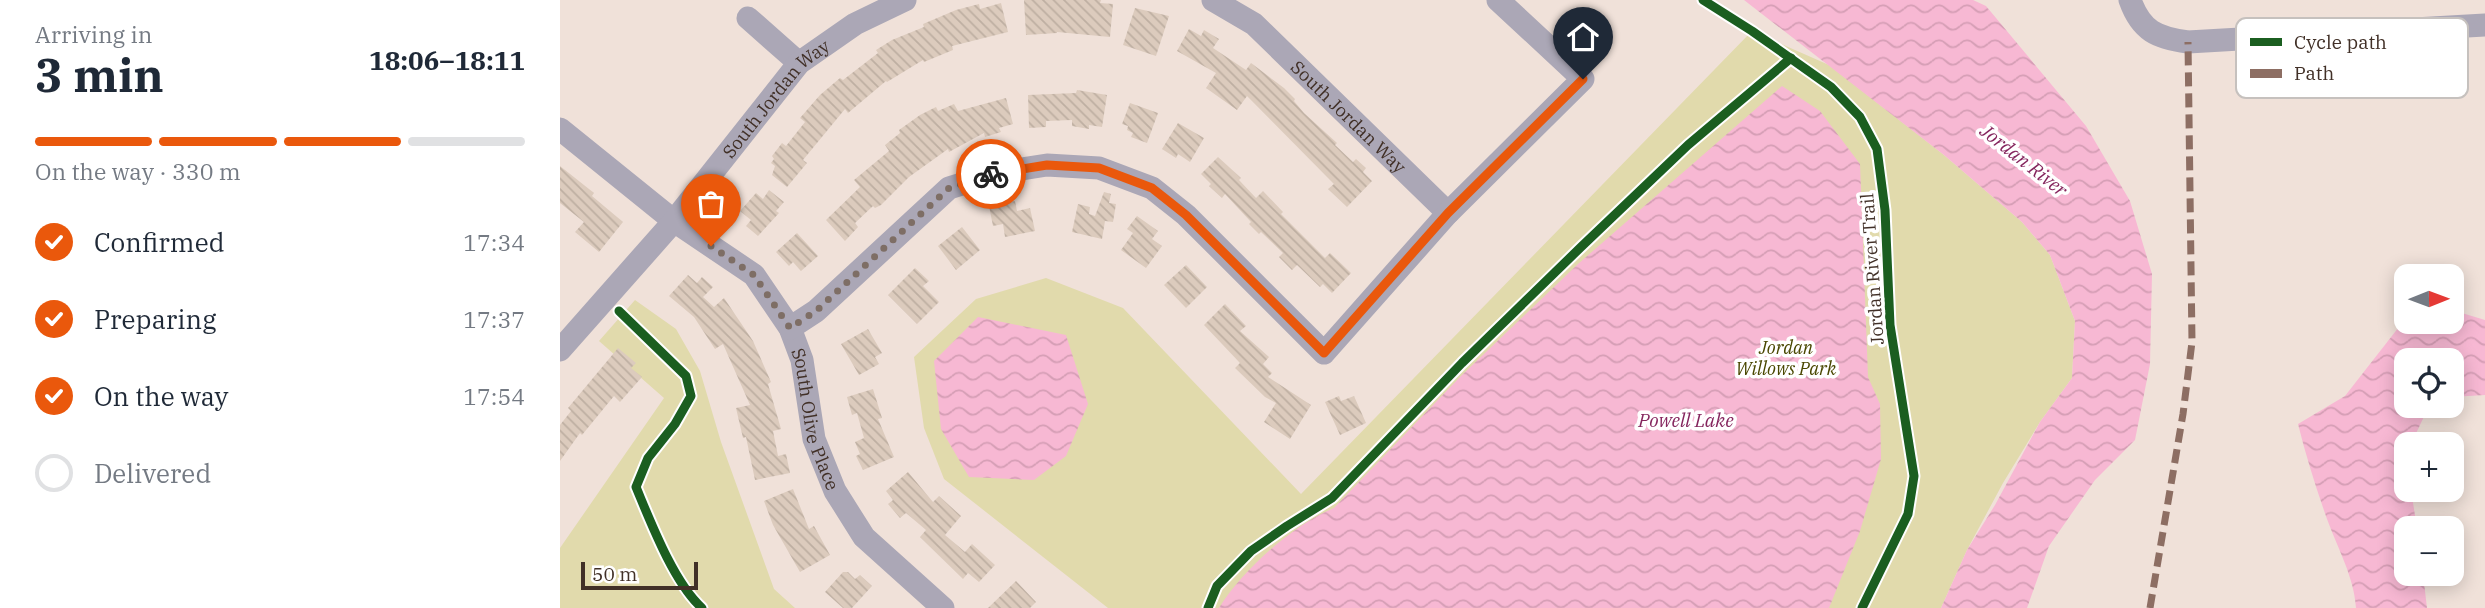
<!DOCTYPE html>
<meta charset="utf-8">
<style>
:root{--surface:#fff;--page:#f2f2f3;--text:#1f2937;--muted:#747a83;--line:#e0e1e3;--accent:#ea580c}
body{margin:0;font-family:"IBM Plex Serif",serif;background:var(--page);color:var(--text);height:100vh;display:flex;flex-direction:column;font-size:26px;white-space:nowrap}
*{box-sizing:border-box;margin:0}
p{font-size:23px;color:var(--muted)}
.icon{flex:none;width:38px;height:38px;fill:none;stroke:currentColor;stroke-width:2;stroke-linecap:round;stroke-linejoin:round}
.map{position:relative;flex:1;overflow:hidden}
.panel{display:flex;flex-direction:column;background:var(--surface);width:560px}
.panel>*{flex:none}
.needle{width:46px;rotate:89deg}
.fabs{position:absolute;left:1834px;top:264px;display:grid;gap:14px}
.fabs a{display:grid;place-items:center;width:70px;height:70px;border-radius:14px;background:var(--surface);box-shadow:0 4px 18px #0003;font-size:35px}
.scale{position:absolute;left:21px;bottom:18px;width:117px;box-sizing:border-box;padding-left:7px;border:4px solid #413027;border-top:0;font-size:19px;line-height:24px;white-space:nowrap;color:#413027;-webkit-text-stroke:5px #fff;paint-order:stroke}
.pin{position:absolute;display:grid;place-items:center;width:60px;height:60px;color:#fff;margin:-72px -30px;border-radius:50% 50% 50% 0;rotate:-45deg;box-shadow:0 0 7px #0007}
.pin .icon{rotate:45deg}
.courier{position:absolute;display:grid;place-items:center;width:70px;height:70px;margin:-35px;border:5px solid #ea580c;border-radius:50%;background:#fff;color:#222;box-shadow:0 2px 9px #0007}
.head em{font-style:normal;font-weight:800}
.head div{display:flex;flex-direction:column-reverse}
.head{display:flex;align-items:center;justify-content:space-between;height:119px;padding:0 35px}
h1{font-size:46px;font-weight:800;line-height:52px}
.bar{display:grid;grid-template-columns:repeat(4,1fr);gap:10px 7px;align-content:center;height:84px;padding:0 35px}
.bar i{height:9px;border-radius:5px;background:var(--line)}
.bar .on{background:var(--accent)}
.bar p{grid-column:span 4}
ol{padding:0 35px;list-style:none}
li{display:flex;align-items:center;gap:21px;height:77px}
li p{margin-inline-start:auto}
li .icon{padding:7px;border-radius:50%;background:var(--accent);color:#fff;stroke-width:4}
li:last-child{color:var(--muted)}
li i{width:38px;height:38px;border:4px solid var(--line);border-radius:50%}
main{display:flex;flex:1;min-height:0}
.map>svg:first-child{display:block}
</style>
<main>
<section class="panel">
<div class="head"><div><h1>3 min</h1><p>Arriving in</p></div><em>18:06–18:11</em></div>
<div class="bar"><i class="on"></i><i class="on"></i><i class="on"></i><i></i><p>On the way · 330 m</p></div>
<ol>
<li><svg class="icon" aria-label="check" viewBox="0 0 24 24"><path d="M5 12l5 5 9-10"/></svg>Confirmed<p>17:34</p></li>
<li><svg class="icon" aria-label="check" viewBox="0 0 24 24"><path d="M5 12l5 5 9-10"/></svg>Preparing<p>17:37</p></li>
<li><svg class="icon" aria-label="check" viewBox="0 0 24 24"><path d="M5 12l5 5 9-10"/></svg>On the way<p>17:54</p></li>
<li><i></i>Delivered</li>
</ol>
</section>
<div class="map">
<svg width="1925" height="608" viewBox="0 0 1925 608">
<defs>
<pattern id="water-waves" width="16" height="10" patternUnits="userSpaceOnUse" patternTransform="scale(1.75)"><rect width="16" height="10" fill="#f7b8d3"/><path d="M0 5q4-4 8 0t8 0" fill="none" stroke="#d59eb5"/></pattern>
<pattern id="building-back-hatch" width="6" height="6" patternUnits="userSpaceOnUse" patternTransform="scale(1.75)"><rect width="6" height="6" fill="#dccbbd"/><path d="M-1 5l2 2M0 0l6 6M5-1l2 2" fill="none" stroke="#beafa2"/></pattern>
</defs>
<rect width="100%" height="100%" fill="#f0e1d9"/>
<!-- green -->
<g fill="#e1daac">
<polygon points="1192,31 1269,65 1384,155 1462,222 1490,255 1515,321 1512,378 1480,422 1443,483 1407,550 1381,608 548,608 384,479 364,428 354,357 416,299 486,278 563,308 741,494"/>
<polygon points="75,300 116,329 140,371 161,442 214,589 235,608 0,608 0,548 104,398 39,341"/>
</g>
<!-- water -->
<g fill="url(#water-waves)">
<polygon points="1184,0 1413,0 1426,6 1526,126 1570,201 1592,274 1590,364 1575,440 1535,480 1489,546 1467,608 1381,608 1407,550 1435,505 1480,422 1512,378 1515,321 1490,255 1462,222 1384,155"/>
<path d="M1222 86 1260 111 1300 164 1308 377 1320 404 1321 459 1300 531 1269 608H659C682 570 733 525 774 508L901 376 1018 264Z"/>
<path d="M1902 313 1925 320V395L1892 397V360H1846V406H1869L1851 444H1846V490H1851L1857 528H1846V574H1863L1867 608H1796C1794 577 1778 549 1767 519 1756 488 1746 456 1738 424L1785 396 1842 323 1892 322V315Z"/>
<polygon points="418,317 506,335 528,404 506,456 474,480 409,477 381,429 374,361"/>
</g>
<!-- building -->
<g fill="url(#building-back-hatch)">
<polygon points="464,0 541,0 540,3 553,4 550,37 497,32 497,33 466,35"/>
<polygon points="441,3 448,32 392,46 393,50 364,62 363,60 327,82 326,81 288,113 285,109 243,160 247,163 227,187 212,175 215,166 211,163 214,159 212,156 222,143 226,146 245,122 240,118 260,95 280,78 283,80 318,53 316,50 332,40 364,27 363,24 396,10 419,4 420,9"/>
<polygon points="575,8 609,16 596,56 563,45"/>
<polygon points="629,29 641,36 644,30 659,39 653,48 686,70 691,63 724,88 735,99 734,101 744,113 777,143 775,145 793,162 796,159 806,168 803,172 812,181 787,207 768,189 774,184 687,96 677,110 646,88 656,73 617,51"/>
<polygon points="517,90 547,95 542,127 529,125 529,129 512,126 512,120 486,121 486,127 469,128 468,95 516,93"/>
<polygon points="446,98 453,124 439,128 441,132 425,137 424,133 389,152 388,149 349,177 321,205 315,208 313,206 295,223 298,227 285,241 266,220 300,187 294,180 329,151 325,145 340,133 339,130 360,115 376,107 378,111 394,104 398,111"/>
<polygon points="570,103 598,113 587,143 571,137 573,133 567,130 568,126 562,124"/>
<polygon points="618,123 644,138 630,162 618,154 616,158 602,149"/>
<polygon points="658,157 681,178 679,180 696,198 703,191 723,212 721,214 765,258 770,253 791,273 772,293 763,284 760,287 737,265 732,270 719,257 723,253 701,232 699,234 689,224 691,222 665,194 662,198 649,186 651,184 641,174"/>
<polygon points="0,166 34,193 32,196 63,222 39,252 15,232 24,222 0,203"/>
<polygon points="209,190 224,202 216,211 219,213 198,236 186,226 191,220 180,211 196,193 203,199"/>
<polygon points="544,192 551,194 549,203 556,204 553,222 545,221 542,239 512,232 518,204 530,207 529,214 535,216"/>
<polygon points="455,201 457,211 470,208 475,231 445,237 443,224 433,226 429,206"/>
<polygon points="577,216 598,231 592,239 602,246 586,268 561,250 573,233 567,229"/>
<polygon points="402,227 420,250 396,270 378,246"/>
<polygon points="237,233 258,256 241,271 233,262 229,266 216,252"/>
<polygon points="626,265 647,287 626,308 604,285"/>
<polygon points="355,268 369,281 363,286 379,302 357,324 328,295"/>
<polygon points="128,275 137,283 142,277 153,287 143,297 154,307 164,298 193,341 211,382 208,384 221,429 213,431 218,456 226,454 230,473 195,480 186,437 183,438 176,408 190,405 163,344 155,349 134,317 109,296"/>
<polygon points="665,304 686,326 680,331 709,357 703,364 712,373 708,377 751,405 730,439 704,422 716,403 705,397 675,368 680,363 644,325"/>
<polygon points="308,329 322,353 315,357 319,364 299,375 281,344"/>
<polygon points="58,348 76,363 71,368 82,377 60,402 54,396 22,435 20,433 0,461 0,425 11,411 8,408"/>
<polygon points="313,389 322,418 318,419 334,457 303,470 296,456 300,454 295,442 304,438 297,413 292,415 287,397"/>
<polygon points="779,396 781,401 794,396 806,423 780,435 765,402"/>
<polygon points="348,472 373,502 379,496 401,516 385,535 405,552 412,544 435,565 419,582 408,573 403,579 360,537 366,530 346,513 340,518 328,504 333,500 326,491"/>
<polygon points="233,489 249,529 254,526 270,555 240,572 213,525 204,501"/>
<polygon points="283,572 288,572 295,579 300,575 312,586 292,608 283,608 265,592"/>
<polygon points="456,581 476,602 470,608 428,608"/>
</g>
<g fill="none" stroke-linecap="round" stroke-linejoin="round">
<!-- minor -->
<g stroke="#aba7b6" stroke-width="23">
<path id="s1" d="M653 0 694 24 888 213"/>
<path d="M1570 0C1581 31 1597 38 1628 42L1925 25"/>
<polyline points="188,18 239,63"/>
<path id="s2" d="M0 129 114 221 194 275 230 328 242 360 254 439 275 491 304 537 383 608"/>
<polyline points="230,328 256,311 389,188 437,173 487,165 539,168 592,188 626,215 764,353 888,213 1023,79 938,0"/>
<path id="s3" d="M0 350 114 221 239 63 295 24 345 0"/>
</g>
<!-- quiet -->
<polyline stroke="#8d6e63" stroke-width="7" stroke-dasharray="14 7" stroke-linecap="butt" points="1590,608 1623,414 1632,342 1628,42"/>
<!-- cycleway casing -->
<g stroke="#fff" stroke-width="13">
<g id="cycleway">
<polyline points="1143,0 1192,31 1271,87 1300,117 1317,149 1325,210 1330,325 1354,476 1348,514 1302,608"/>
<path d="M59 311 126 376 131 396 115 424 88 458 76 487C91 523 114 583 142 608"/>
<polyline points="648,608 657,586 691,551 727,526 772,498 902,363 1021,247 1128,145 1231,58"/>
</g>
</g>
<!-- cycleway -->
<use href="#cycleway" stroke="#1b5e20" stroke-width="9"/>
</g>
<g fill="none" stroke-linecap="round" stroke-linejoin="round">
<!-- done -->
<polyline stroke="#7e6e65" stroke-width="7" stroke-dasharray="0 12.6" points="151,246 194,275 230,328 256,311 389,188 431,174"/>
<!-- route -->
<polyline stroke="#ea580c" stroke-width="9" points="431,174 487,165 539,168 592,188 626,215 764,353 888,213 1023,79"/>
</g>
<g text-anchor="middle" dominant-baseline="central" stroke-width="7" stroke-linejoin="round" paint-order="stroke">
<!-- street labels -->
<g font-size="18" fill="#413027" stroke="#fff">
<text stroke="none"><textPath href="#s3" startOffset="332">South Jordan Way</textPath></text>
<text stroke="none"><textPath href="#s1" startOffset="180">South Jordan Way</textPath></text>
<text transform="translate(1312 269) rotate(-94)">Jordan River Trail</text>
<text stroke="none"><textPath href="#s2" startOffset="402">South Olive Place</textPath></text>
</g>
<!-- park labels -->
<g font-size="18" font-style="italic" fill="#494700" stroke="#fff">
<text x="1226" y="347">Jordan<tspan x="1226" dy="21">Willows Park</tspan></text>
</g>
<!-- water labels -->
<g font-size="19" font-style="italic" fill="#85265e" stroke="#fff">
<text transform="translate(1464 160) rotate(38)">Jordan River</text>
<text x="1126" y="420">Powell Lake</text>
</g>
</g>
<!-- legend -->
<rect x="1676" y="18" width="232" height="80" rx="10" fill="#fff" stroke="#c6c1be" stroke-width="2"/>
<rect x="1690" y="38" width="32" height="8" fill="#1b5e20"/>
<rect x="1690" y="69" width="32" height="9" fill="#8d6e63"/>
<g font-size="19" fill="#413027">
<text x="1734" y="49">Cycle path</text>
<text x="1734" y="80">Path</text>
</g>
</svg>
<div class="fabs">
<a><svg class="needle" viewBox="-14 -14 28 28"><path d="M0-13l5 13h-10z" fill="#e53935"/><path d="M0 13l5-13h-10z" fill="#747a83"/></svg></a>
<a><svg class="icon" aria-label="locate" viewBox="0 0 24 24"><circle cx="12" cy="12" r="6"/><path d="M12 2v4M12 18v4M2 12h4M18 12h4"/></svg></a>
<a>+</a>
<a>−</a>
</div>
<div class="scale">50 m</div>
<div class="pin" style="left:151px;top:246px;background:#ea580c"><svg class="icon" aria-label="bag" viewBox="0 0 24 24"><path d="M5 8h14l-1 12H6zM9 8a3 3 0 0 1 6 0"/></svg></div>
<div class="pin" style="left:1023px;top:79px;background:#1f2937"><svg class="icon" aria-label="home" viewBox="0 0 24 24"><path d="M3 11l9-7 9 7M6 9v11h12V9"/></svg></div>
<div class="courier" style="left:431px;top:174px"><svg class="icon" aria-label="bike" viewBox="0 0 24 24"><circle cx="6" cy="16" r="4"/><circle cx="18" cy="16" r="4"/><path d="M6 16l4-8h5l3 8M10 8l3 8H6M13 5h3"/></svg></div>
</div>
</main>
